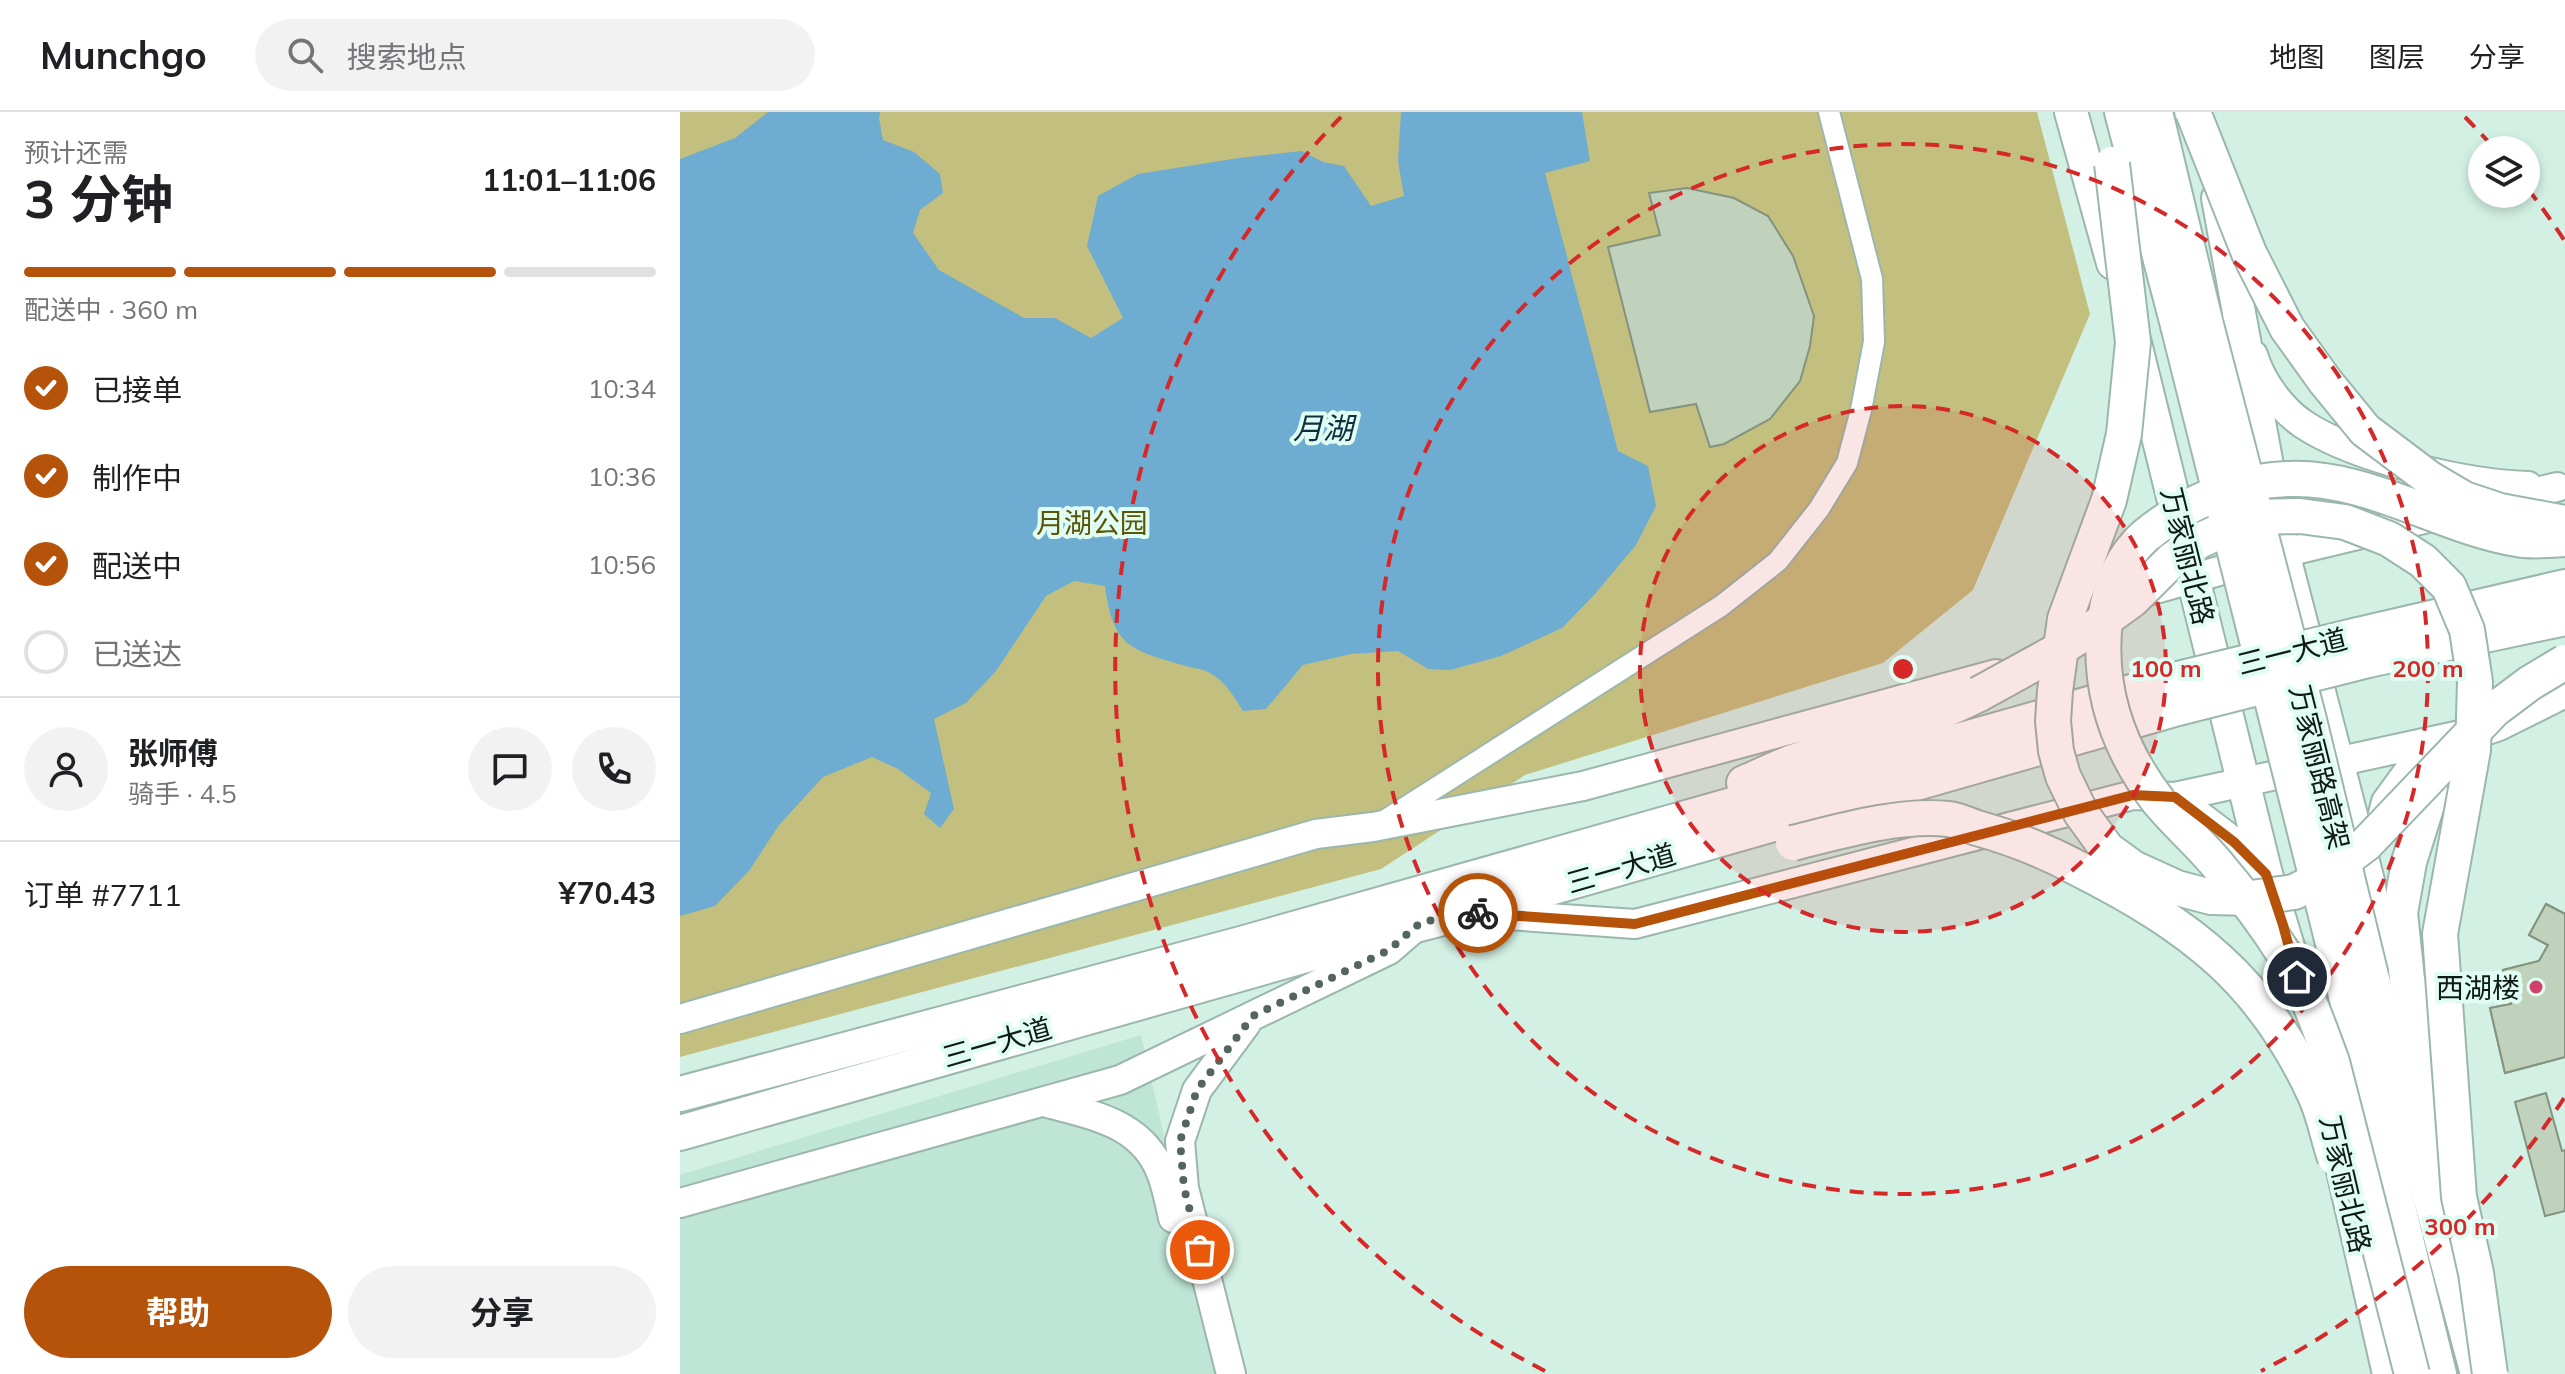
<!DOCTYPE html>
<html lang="zh">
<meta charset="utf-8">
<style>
:root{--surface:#fff;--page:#f2f2f2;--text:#202124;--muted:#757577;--line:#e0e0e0;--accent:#b45309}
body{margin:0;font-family:Mulish,"Noto Sans SC",sans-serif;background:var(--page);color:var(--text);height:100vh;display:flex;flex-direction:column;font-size:30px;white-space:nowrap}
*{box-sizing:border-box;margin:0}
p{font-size:26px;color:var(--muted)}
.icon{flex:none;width:44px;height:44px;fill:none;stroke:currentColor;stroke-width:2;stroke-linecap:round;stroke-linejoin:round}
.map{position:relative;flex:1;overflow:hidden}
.panel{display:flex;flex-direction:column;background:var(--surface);width:680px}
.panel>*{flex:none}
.buttons{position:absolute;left:1788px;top:24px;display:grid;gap:16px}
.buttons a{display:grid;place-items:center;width:72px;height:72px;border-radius:50%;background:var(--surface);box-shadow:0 4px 12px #0003;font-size:40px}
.pin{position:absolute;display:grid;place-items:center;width:68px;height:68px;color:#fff;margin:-34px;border:4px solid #fff;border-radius:50%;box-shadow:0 2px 8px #0007}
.courier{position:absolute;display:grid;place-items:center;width:80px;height:80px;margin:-40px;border:6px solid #b45309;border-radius:50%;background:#fff;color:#222;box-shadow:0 2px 10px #0007}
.headline em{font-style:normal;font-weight:700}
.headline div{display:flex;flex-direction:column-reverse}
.headline{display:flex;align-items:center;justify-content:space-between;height:136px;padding:0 24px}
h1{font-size:52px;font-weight:700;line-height:60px}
.bar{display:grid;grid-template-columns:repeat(4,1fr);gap:12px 8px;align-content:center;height:96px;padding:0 24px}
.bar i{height:10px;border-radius:6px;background:var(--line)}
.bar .selected{background:var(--accent)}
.bar p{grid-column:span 4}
.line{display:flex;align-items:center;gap:20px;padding:0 24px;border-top:2px solid var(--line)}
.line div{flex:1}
.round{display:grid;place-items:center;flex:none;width:84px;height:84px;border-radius:42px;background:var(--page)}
ol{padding:0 24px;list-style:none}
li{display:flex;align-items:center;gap:24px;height:88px}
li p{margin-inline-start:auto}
li .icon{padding:8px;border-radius:50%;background:var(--accent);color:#fff;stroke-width:4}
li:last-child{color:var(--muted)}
li i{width:44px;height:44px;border:4px solid var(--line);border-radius:50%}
.button{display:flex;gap:16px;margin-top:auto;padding:16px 24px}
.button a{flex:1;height:92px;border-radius:48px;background:var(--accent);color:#fff;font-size:32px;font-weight:700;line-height:92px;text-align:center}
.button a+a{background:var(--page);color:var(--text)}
header{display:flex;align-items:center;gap:48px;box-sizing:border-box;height:112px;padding:0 40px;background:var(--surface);border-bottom:2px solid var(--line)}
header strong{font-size:38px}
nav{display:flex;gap:44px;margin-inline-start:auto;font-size:28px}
.search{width:560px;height:72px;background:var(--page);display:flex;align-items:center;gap:20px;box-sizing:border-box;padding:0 28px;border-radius:44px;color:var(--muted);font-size:30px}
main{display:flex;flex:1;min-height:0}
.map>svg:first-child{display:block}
</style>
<header>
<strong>Munchgo</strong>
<div class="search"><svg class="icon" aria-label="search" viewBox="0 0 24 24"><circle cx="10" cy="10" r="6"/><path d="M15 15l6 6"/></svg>搜索地点</div>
<nav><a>地图</a><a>图层</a><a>分享</a></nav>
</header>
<main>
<section class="panel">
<div class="headline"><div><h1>3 分钟</h1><p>预计还需</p></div><em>11:01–11:06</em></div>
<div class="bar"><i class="selected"></i><i class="selected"></i><i class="selected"></i><i></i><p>配送中 · 360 m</p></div>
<ol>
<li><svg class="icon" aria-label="check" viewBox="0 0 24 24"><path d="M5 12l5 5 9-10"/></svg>已接单<p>10:34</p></li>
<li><svg class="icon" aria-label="check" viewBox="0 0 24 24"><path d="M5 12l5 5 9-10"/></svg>制作中<p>10:36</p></li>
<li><svg class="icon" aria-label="check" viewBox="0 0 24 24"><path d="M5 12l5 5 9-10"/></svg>配送中<p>10:56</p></li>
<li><i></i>已送达</li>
</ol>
<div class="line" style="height:144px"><a class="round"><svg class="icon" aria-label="person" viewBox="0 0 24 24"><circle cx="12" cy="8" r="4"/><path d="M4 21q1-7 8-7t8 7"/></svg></a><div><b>张师傅</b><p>骑手 · 4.5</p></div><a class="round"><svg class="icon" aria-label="chat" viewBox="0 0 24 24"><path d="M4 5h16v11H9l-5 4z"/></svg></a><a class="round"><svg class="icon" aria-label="phone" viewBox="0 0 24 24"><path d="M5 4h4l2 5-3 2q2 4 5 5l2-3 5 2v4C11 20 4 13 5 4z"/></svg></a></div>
<div class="line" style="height:104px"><div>订单 #7711</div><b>¥70.43</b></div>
<div class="button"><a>帮助</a><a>分享</a></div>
</section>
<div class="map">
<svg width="1885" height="1262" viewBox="0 0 1885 1262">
<rect width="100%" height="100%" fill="#d2f0e4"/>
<!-- built -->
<polygon fill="#bee5d6" points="461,923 514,1153 543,1262 0,1262 0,1063"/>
<!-- green -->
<polygon fill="#c3bf7f" points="0,0 1357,0 1410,202 1293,478 1203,551 845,663 701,757 0,945"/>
<!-- water -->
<path fill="#6eacd2" d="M88 0H200L199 6 203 28 234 40 260 62 263 81 240 98 233 121 259 158 344 206H375L411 226 443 206 407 134 418 84 458 62 559 46 622 39 643 50 664 54 691 94 724 84 718 49 721 0H902L910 49 865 61 938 339 968 354 976 394 956 433 915 482 882 516 821 544 770 558 748 557 718 539 671 542 623 553 586 597 563 599C555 586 545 569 530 561 523 557 513 556 506 554 451 538 433 536 425 474L394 469 366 484 316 559 286 591 254 607 274 697 260 716 244 702 251 681 218 657 192 645 143 665 99 713 69 759 35 794 0 804V47L55 26Z"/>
<!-- building -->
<g fill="#c1d2bc" stroke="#84937f" stroke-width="2">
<polygon points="1007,76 1054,86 1088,104 1113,144 1134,204 1130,234 1120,269 1090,307 1044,332 1030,335 1016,292 970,300 928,135 980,123 969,81"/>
<polygon points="1866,792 1885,802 1885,945 1825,961 1810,896 1831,892 1823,858 1859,849 1868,833 1849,823"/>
<polygon points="1866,792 1885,802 1885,945 1825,961 1810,896 1831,892 1823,858 1859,849 1868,833 1849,823"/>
<polygon points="1866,981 1882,1039 1885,1038 1885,1099 1865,1104 1835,990"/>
</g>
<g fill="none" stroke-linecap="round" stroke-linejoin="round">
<!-- minor casing -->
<g stroke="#9bb7ac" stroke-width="24">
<polyline id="minor" points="704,709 1041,494 1098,449 1139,397 1167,351 1181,298 1194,230 1192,167 1149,0"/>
</g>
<!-- secondary casing -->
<g stroke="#9bb7ac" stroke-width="32">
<g id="secondary">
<path d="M1573 243C1581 269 1600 296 1623 312 1676 347 1785 372 1848 374"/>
<polyline points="1454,483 1603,441 1877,375"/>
<polyline points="1495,685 1799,619"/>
<polyline points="1701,710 1706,690 1730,657 1753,637 1819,614 1885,581"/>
<polyline points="799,801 955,812 1453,683 1495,685 1554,730 1586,762"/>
<polyline points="0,907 636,722 693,715 903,674 1316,562"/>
<path d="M364 990C411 1003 463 1010 482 1063 487 1077 490 1092 493 1106"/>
<polyline points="0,1091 440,968 709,838 739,812"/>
<polyline points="551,1262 504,1076 500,1029 517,978 566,912"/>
</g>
</g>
<!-- primary casing -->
<g stroke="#9bb7ac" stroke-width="36">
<g id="primary">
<polyline points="1391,0 1433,151"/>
<polyline points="1538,86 1603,441 1688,769 1701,841"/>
<polyline points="1455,231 1586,762 1612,848"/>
<polyline points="1659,1041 1709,1262"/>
</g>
</g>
<!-- trunk casing -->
<g stroke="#9bb7ac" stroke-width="38">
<g id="trunk">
<polyline points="1442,0 1498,213"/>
<polyline points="1475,0 1526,213"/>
<polyline points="1678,523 1885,475"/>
<polyline points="1688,548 1885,506"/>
<polyline points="1759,654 1729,750 1720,801 1727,867 1766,1030"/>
<path d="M1064 671C1081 664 1098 655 1116 649 1179 626 1238 613 1299 582"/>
<polyline points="1690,860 1798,1262"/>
<polyline points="1662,867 1759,1262"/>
<polyline points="0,982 561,832 1490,569"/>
<polyline points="0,1021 700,822 786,800 1498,596"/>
</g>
</g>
<!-- minor -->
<use href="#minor" stroke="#fff" stroke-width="20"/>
<!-- secondary -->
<use href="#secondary" stroke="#fff" stroke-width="28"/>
<!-- primary -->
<use href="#primary" stroke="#fff" stroke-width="32"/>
<!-- trunk -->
<use href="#trunk" stroke="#fff" stroke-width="34"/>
<!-- trunk-bridge casing -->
<g stroke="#9bb7ac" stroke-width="38" stroke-linecap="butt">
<g id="trunk-bridge">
<polyline points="1513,0 1569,141 1607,216 1645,269 1685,318 1750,367 1784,387 1820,399 1885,411"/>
<polyline points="1432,52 1453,230 1444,322 1429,388 1385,507 1375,579 1373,609 1376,639 1383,664 1401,701 1427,737 1453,756 1497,776 1531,785 1571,786 1614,780 1640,767 1686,732 1814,598 1850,571 1885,550"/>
<polyline points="1498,213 1662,867"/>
<polyline points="1526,213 1628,604 1690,860"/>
<polyline points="1490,569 1678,523"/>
<polyline points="1299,582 1370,543 1419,512 1452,488 1492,448 1519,429 1571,405 1620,404 1665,410 1709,427 1743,449 1769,475 1787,518 1795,570 1793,638 1760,822 1779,1085 1796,1161 1810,1262"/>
<polyline points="1498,596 1688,548"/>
<path d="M1113 731C1161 719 1219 702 1268 707 1278 708 1288 713 1297 716 1333 726 1366 739 1399 757 1509 813 1582 867 1635 983 1644 1002 1648 1026 1655 1046"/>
<path d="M1732 1262 1652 950C1639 915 1626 876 1606 845 1587 815 1564 784 1541 757 1522 733 1498 713 1479 690 1438 637 1417 577 1425 509 1429 477 1440 446 1465 424 1505 391 1557 368 1609 367 1688 364 1760 414 1837 427 1852 430 1869 428 1885 427"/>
</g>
</g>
<!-- trunk-bridge -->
<use href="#trunk-bridge" stroke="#fff" stroke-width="34"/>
</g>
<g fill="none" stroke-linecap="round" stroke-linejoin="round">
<!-- done -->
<polyline stroke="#53655e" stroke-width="8" stroke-dasharray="0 14.4" points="520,1138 504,1076 500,1029 517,978 573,904 709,838 740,811 786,800 798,801"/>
<!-- route -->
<polyline stroke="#b45309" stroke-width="10" points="798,801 955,812 1453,683 1495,685 1554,730 1586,762 1603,813 1617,865"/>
</g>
<!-- distance rings -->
<circle cx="1223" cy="557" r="263" fill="#d62828" fill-opacity=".12"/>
<g fill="none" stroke="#d62828" stroke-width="4" stroke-dasharray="14 10">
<circle cx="1223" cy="557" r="263"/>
<circle cx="1223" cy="557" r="525"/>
<path d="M1884 986A788 788 0 0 1 1581 1259M865 1259A788 788 0 0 1 661 5M1785 5A788 788 0 0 1 1813 35M1848 77A788 788 0 0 1 1884 128"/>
</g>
<!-- markers -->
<circle fill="#cf416a" stroke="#dffdf2" stroke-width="3" cx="1856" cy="875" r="8"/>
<g text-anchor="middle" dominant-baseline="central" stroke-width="8" stroke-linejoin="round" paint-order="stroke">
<!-- park labels -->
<g font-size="28" fill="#5b5606" stroke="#dffdf2">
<text x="412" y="410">月湖公园</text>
</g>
<!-- street labels -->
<g font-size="28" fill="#0f1a16" stroke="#dffdf2">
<text transform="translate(1508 444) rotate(76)">万家丽北路</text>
<text transform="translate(1612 539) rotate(-14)">三一大道</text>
<text transform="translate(1640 655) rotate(76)">万家丽路高架</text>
<text transform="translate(941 756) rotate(-16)">三一大道</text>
<text transform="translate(317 930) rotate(-16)">三一大道</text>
<text transform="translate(1666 1072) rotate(77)">万家丽北路</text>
</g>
<!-- poi labels -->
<g font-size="28" fill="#0f1a16" stroke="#dffdf2" text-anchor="end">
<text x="1840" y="875">西湖楼</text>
</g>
<!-- water labels -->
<g font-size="30" font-style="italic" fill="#112e3e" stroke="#dffdf2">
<text x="643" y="316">月湖</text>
</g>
</g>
<circle cx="1223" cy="557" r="12" fill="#d62828" stroke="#dffdf2" stroke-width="4"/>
<g font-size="24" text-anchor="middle" font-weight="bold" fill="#d62828" stroke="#dffdf2" stroke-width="8" stroke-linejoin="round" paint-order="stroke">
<text x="1486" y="565">100 m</text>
<text x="1748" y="565">200 m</text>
<text x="1780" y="1123">300 m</text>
</g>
</svg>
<div class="buttons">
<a><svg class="icon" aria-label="layers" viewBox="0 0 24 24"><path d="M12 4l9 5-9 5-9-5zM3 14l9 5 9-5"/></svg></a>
</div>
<div class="pin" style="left:520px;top:1138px;background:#ea580c"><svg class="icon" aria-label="bag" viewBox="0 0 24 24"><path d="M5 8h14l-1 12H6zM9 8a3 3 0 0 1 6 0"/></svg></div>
<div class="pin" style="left:1617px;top:865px;background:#1f2937"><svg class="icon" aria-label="home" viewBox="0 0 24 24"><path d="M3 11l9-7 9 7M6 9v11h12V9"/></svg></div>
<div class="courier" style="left:798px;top:801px"><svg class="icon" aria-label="bike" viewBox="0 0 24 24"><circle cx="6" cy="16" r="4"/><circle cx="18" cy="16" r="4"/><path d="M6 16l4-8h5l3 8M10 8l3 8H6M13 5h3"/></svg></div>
</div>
</main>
